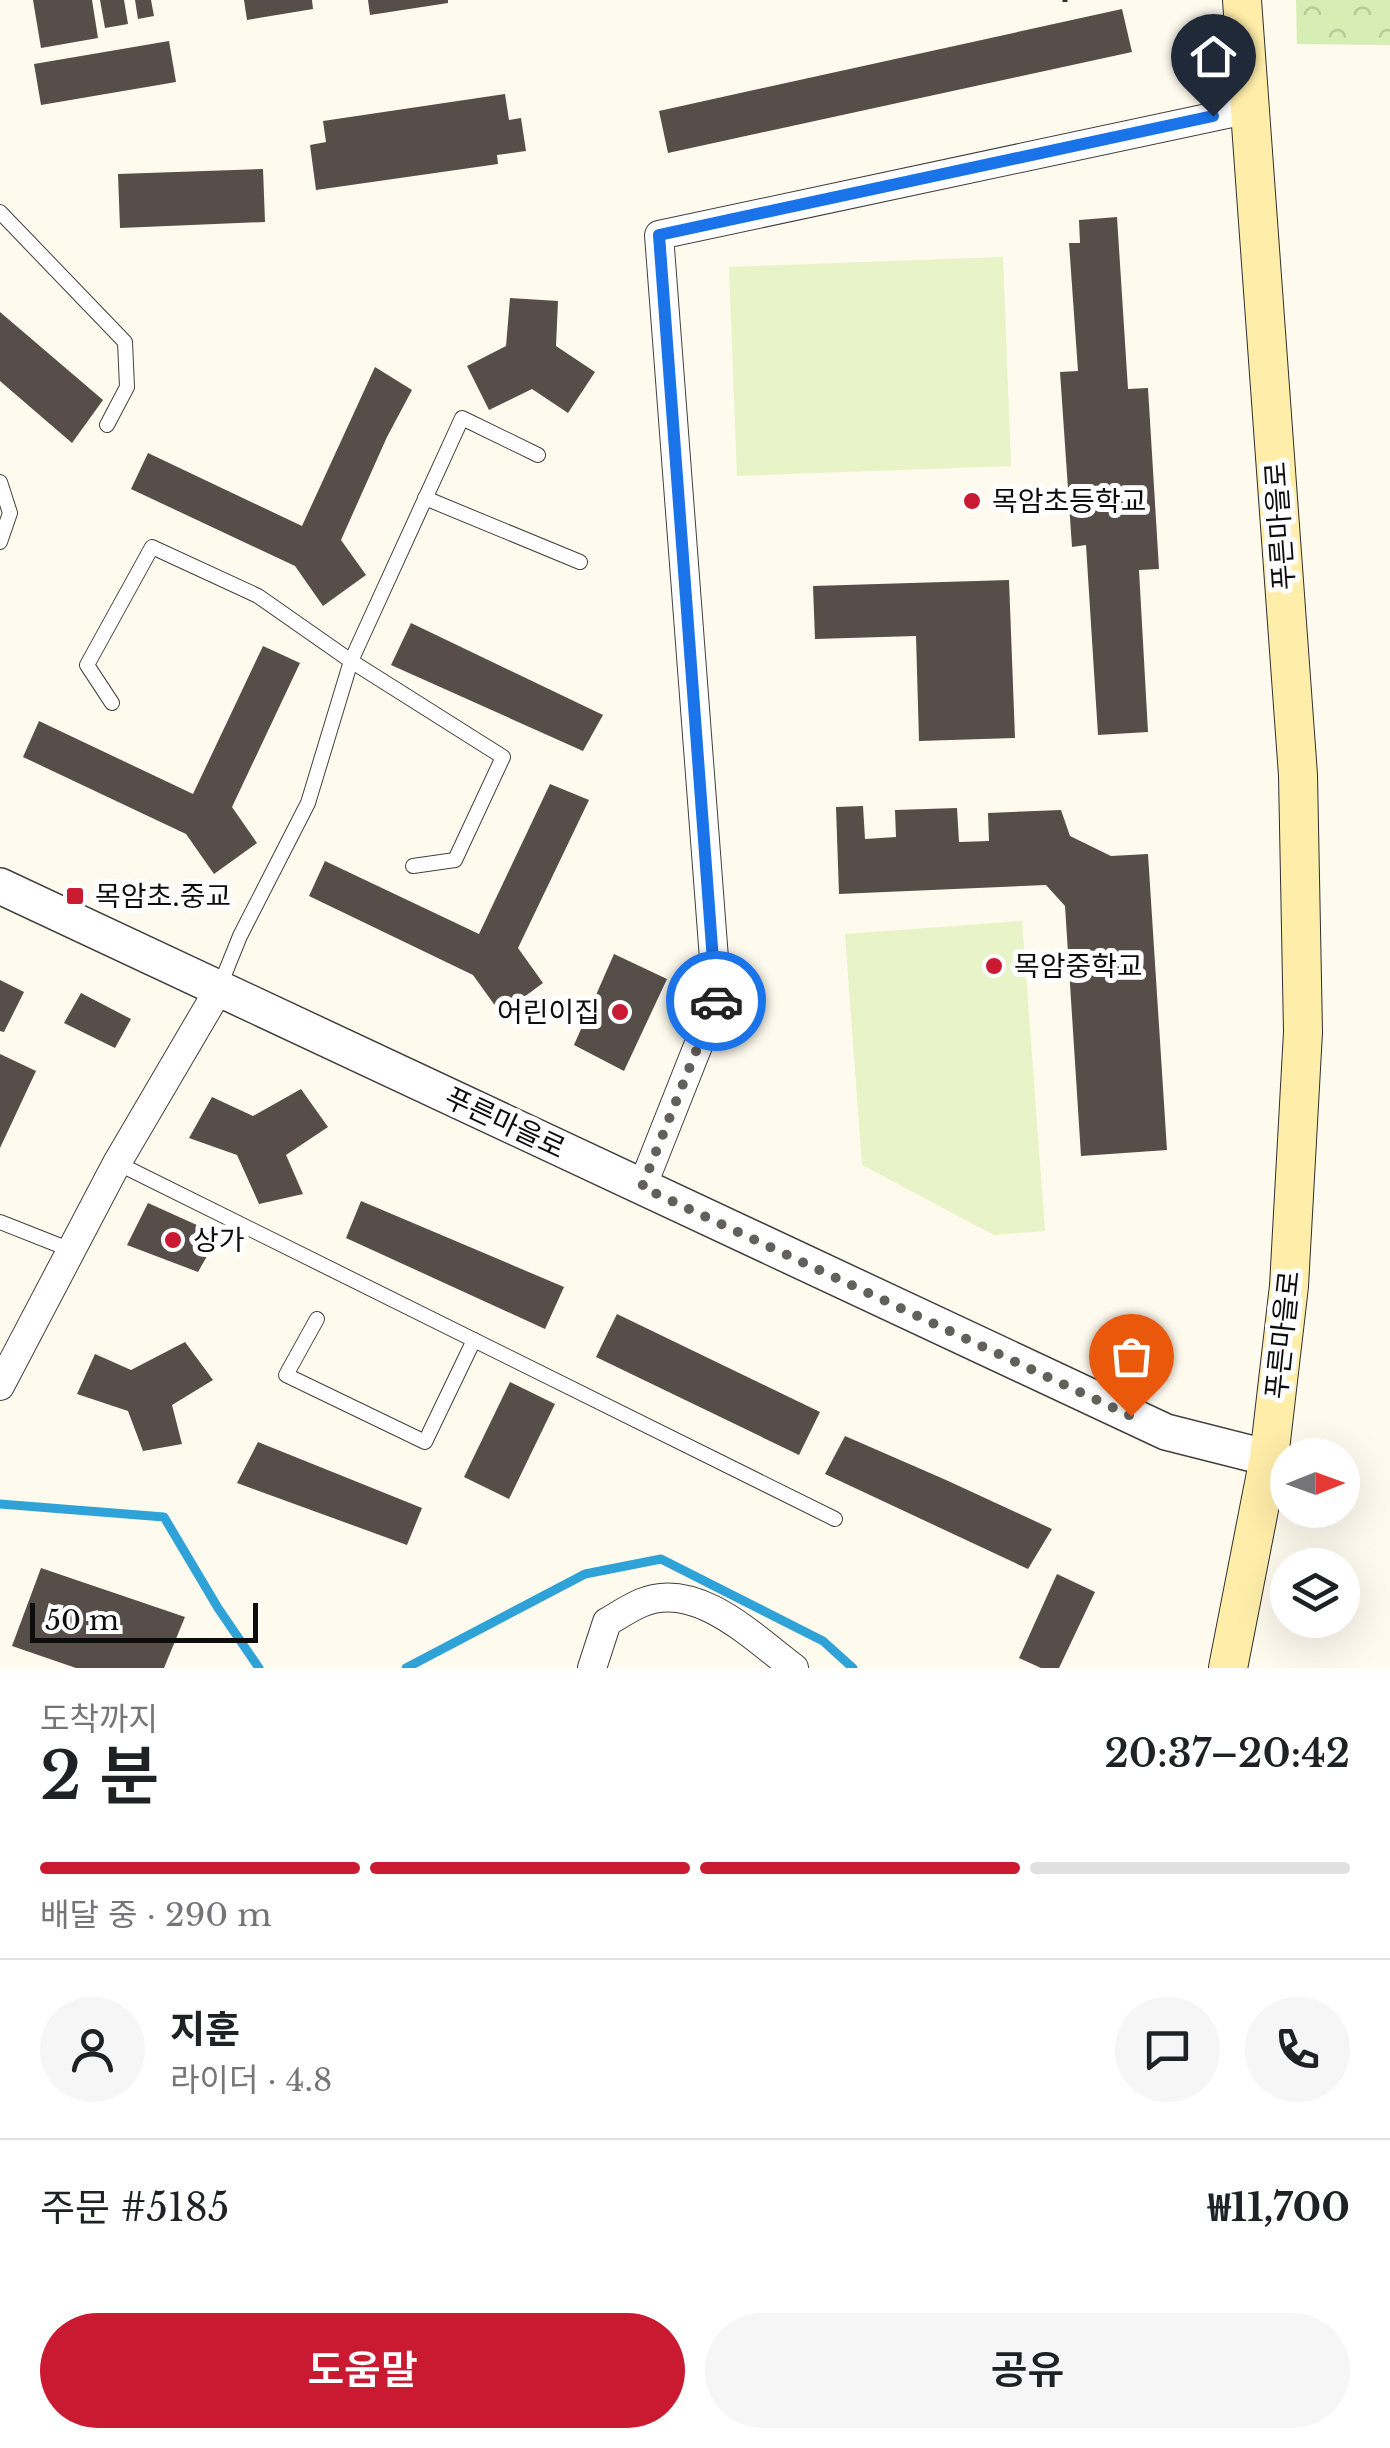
<!DOCTYPE html>
<html lang="ko">
<meta charset="utf-8">
<style>
:root{--surface:#fff;--page:#f6f6f6;--text:#202124;--muted:#757577;--line:#e0e0e0;--accent:#c91a32}
body{margin:0;font-family:"Libre Baskerville","Noto Sans KR",serif;background:var(--page);color:var(--text);height:100vh;display:flex;flex-direction:column;font-size:38px;white-space:nowrap}
*{box-sizing:border-box;margin:0}
p{font-size:32px;color:var(--muted)}
.icon{flex:none;width:55px;height:55px;fill:none;stroke:currentColor;stroke-width:2;stroke-linecap:round;stroke-linejoin:round}
.map{position:relative;height:1668px;overflow:hidden}
.drawer{display:flex;flex-direction:column;background:var(--surface);flex:1}
.drawer>*{flex:none}
.needle{width:65px;rotate:89deg}
.buttons{position:absolute;left:1270px;top:1438px;display:grid;gap:20px}
.buttons a{display:grid;place-items:center;width:90px;height:90px;border-radius:50%;background:var(--surface);box-shadow:0 10px 40px #0002;font-size:50px}
.scale{position:absolute;left:30px;bottom:25px;width:228px;box-sizing:border-box;padding-left:10px;border:5px solid #0d0d0d;border-top:0;font-size:28px;line-height:35px;white-space:nowrap;color:#0d0d0d;-webkit-text-stroke:8px #fff;paint-order:stroke}
.pin{position:absolute;display:grid;place-items:center;width:85px;height:85px;color:#fff;margin:-102px -42px;border-radius:50% 50% 50% 0;rotate:-45deg;box-shadow:0 0 10px #0007}
.pin .icon{rotate:45deg}
.courier{position:absolute;display:grid;place-items:center;width:100px;height:100px;margin:-50px;border:8px solid #1a73e8;border-radius:50%;background:#fff;color:#222;box-shadow:0 2px 12px #0007}
.summary em{font-style:normal;font-weight:600}
.summary div{display:flex;flex-direction:column-reverse}
.summary{display:flex;align-items:center;justify-content:space-between;height:170px;padding:0 40px}
h1{font-size:65px;font-weight:600;line-height:75px}
.bar{display:grid;grid-template-columns:repeat(4,1fr);gap:15px 10px;align-content:center;height:120px;padding:0 40px}
.bar i{height:12px;border-radius:8px;background:var(--line)}
.bar .current{background:var(--accent)}
.bar p{grid-column:span 4}
.line{display:flex;align-items:center;gap:25px;padding:0 40px;border-top:2px solid var(--line)}
.line div{flex:1}
.round{display:grid;place-items:center;flex:none;width:105px;height:105px;border-radius:52px;background:var(--page)}
.action{display:flex;gap:20px;margin-top:auto;padding:20px 40px}
.action a{flex:1;height:115px;border-radius:60px;background:var(--accent);color:#fff;font-size:40px;font-weight:600;line-height:115px;text-align:center}
.action a+a{background:var(--page);color:var(--text)}
.map>svg:first-child{display:block}
</style>
<div class="map">
<svg width="1390" height="1668" viewBox="0 0 1390 1668">
<defs>
<pattern id="park-crowns" width="20" height="18" patternUnits="userSpaceOnUse" patternTransform="scale(2.5)"><rect width="20" height="18" fill="#d6edb4"/><path d="M2 6a3 3 0 1 1 6 0M12 15a3 3 0 1 1 6 0" fill="none" stroke="#b6ca9a"/></pattern>
</defs>
<rect width="100%" height="100%" fill="#fffaee"/>
<!-- park -->
<polygon fill="url(#park-crowns)" points="1296,0 1390,0 1390,45 1297,44"/>
<!-- pitch -->
<g fill="#e8f3c7">
<polygon points="1003,257 1011,466 737,476 729,267"/>
<polygon points="1022,921 1045,1231 994,1235 862,1165 845,934"/>
</g>
<g fill="none" stroke-linecap="round" stroke-linejoin="round">
<!-- stream -->
<g stroke="#2fa3d8" stroke-width="9">
<polyline points="0,1504 164,1517 218,1608 259,1668"/>
<polyline points="406,1668 585,1574 661,1559 823,1641 853,1668"/>
</g>
</g>
<!-- building -->
<g fill="#574d49">
<polygon points="33,0 92,0 98,38 41,48"/>
<polygon points="100,0 124,0 128,24 105,28"/>
<polygon points="135,0 151,0 154,16 138,19"/>
<polygon points="244,0 312,0 313,9 247,20"/>
<polygon points="368,0 448,0 448,3 370,15"/>
<polygon points="1122,9 1132,52 668,153 659,111"/>
<polygon points="169,41 176,82 41,105 34,64"/>
<polygon points="505,94 509,120 521,118 526,151 497,155 498,164 316,190 310,145 326,142 323,121"/>
<polygon points="263,169 265,222 120,228 118,174"/>
<polygon points="1117,217 1128,389 1148,388 1159,569 1139,570 1148,732 1098,735 1086,545 1072,547 1060,372 1078,371 1069,243 1080,243 1079,220"/>
<polygon points="510,298 558,301 556,346 595,372 568,413 532,389 489,410 467,366 506,346"/>
<polygon points="0,312 103,400 72,443 0,381"/>
<polygon points="375,367 412,390 387,437 341,540 366,575 323,606 295,566 131,489 148,453 302,526"/>
<polygon points="1009,580 1015,738 919,741 916,636 815,639 813,586"/>
<polygon points="411,623 603,715 583,751 391,665"/>
<polygon points="263,646 300,663 232,807 257,843 214,874 186,834 23,757 39,721 193,794"/>
<polygon points="550,784 589,800 518,948 543,983 501,1014 473,975 309,896 325,861 479,934"/>
<polygon points="863,806 865,839 896,837 895,810 957,808 959,842 989,841 988,813 1061,810 1070,836 1111,856 1148,854 1167,1150 1081,1156 1065,906 1046,885 839,894 836,807"/>
<polygon points="614,954 667,979 624,1071 574,1045"/>
<polygon points="0,980 24,992 4,1032 0,1031"/>
<polygon points="81,993 131,1019 115,1048 64,1023"/>
<polygon points="0,1054 36,1071 0,1148"/>
<polygon points="301,1089 328,1127 286,1155 303,1194 259,1204 237,1155 189,1138 212,1097 253,1116"/>
<polygon points="361,1201 564,1287 545,1329 346,1238"/>
<polygon points="148,1203 219,1235 198,1272 127,1245"/>
<polygon points="617,1314 820,1412 799,1455 596,1357"/>
<polygon points="185,1342 213,1380 172,1405 182,1444 143,1451 128,1411 77,1394 95,1354 131,1370"/>
<polygon points="510,1382 555,1404 509,1499 464,1477"/>
<polygon points="845,1436 946,1480 1052,1529 1028,1569 825,1474"/>
<polygon points="258,1442 422,1508 407,1545 237,1483"/>
<polygon points="41,1568 185,1617 164,1668 76,1668 12,1646"/>
<polygon points="1057,1574 1095,1592 1059,1668 1041,1668 1019,1658"/>
</g>
<g fill="none" stroke-linecap="round" stroke-linejoin="round">
<!-- service casing -->
<g stroke="#404040" stroke-width="16">
<g id="service">
<polyline points="0,212 125,342 127,387 107,425"/>
<polyline points="0,482 10,513 0,542"/>
<polyline points="425,498 580,562"/>
<polyline points="112,703 87,665 152,547 258,596 351,661 503,757 455,860 413,866"/>
<polyline points="219,988 240,936 308,803 351,661 462,418 538,455"/>
<polyline points="117,1163 835,1519"/>
<polyline points="0,1222 71,1250"/>
<polyline points="317,1319 286,1375 425,1442 474,1340"/>
</g>
</g>
<!-- minor casing -->
<g stroke="#404040" stroke-width="30">
<g id="minor">
<polyline points="642,1187 717,998 659,235 1250,109"/>
<polyline points="0,1386 117,1163 219,989"/>
<path d="M592 1668 607 1622C618 1616 629 1608 641 1603 696 1579 754 1638 794 1668"/>
</g>
</g>
<!-- tertiary casing -->
<g stroke="#404040" stroke-width="38">
<polyline id="tertiary" points="0,886 1166,1432 1269,1458"/>
</g>
<!-- secondary casing -->
<g stroke="#2f2f2f" stroke-width="40">
<polyline id="secondary" points="1228,1668 1269,1458 1289,1286 1303,1032 1298,775 1242,0"/>
</g>
<!-- path -->
<polyline stroke="#2f2f2f" stroke-width="5" stroke-dasharray="10 5" stroke-linecap="butt" points="1065,0 1065,2"/>
<!-- service -->
<use href="#service" stroke="#fff" stroke-width="14"/>
<!-- minor -->
<use href="#minor" stroke="#fff" stroke-width="28"/>
<!-- tertiary -->
<use href="#tertiary" stroke="#fff" stroke-width="35"/>
<!-- secondary -->
<use href="#secondary" stroke="#ffeea9" stroke-width="38"/>
</g>
<g fill="none" stroke-linecap="round" stroke-linejoin="round">
<!-- done -->
<polyline stroke="#62605c" stroke-width="10" stroke-dasharray="0 18" points="716,1001 642,1187 1131,1416"/>
<!-- route -->
<polyline stroke="#1a73e8" stroke-width="12" points="716,1001 659,235 1213,116"/>
</g>
<!-- markers -->
<g fill="#c91a32" stroke="#fff" stroke-width="4">
<circle cx="972" cy="501" r="10"/>
<rect x="65" y="886" width="20" height="20" rx="5"/>
<circle cx="994" cy="966" r="10"/>
<circle cx="620" cy="1012" r="10"/>
<circle cx="173" cy="1240" r="10"/>
</g>
<g text-anchor="middle" dominant-baseline="central" stroke-width="10" stroke-linejoin="round" paint-order="stroke">
<!-- poi labels -->
<g font-size="28" fill="#0d0d0d" stroke="#fff" text-anchor="start">
<text x="992" y="501">목암초등학교</text>
<text x="95" y="896">목암초.중교</text>
<text x="1014" y="966">목암중학교</text>
<text x="600" y="1012" text-anchor="end">어린이집</text>
<text x="193" y="1240">상가</text>
</g>
<!-- street labels -->
<g font-size="28" fill="#0d0d0d" stroke="#fff">
<text transform="translate(1280 526) rotate(-94)">푸른마을로</text>
<text transform="translate(505 1123) rotate(25)">푸른마을로</text>
<text transform="translate(1283 1335) rotate(-84)">푸른마을로</text>
</g>
</g>
</svg>
<div class="buttons">
<a><svg class="needle" viewBox="-14 -14 28 28"><path d="M0-13l5 13h-10z" fill="#e53935"/><path d="M0 13l5-13h-10z" fill="#757577"/></svg></a>
<a><svg class="icon" aria-label="layers" viewBox="0 0 24 24"><path d="M12 4l9 5-9 5-9-5zM3 14l9 5 9-5"/></svg></a>
</div>
<div class="scale">50 m</div>
<div class="pin" style="left:1131px;top:1416px;background:#ea580c"><svg class="icon" aria-label="bag" viewBox="0 0 24 24"><path d="M5 8h14l-1 12H6zM9 8a3 3 0 0 1 6 0"/></svg></div>
<div class="pin" style="left:1213px;top:116px;background:#1f2937"><svg class="icon" aria-label="home" viewBox="0 0 24 24"><path d="M3 11l9-7 9 7M6 9v11h12V9"/></svg></div>
<div class="courier" style="left:716px;top:1001px"><svg class="icon" aria-label="car" viewBox="0 0 24 24"><path d="M5 17H2v-5l4-1 3-4h7l3 4 3 1v5h-3M9 17h6M6 11h13"/><circle cx="7" cy="17" r="2"/><circle cx="17" cy="17" r="2"/></svg></div>
</div>
<section class="drawer">
<div class="summary"><div><h1>2 분</h1><p>도착까지</p></div><em>20:37–20:42</em></div>
<div class="bar"><i class="current"></i><i class="current"></i><i class="current"></i><i></i><p>배달 중 · 290 m</p></div>
<div class="line" style="height:180px"><a class="round"><svg class="icon" aria-label="person" viewBox="0 0 24 24"><circle cx="12" cy="8" r="4"/><path d="M4 21q1-7 8-7t8 7"/></svg></a><div><b>지훈</b><p>라이더 · 4.8</p></div><a class="round"><svg class="icon" aria-label="chat" viewBox="0 0 24 24"><path d="M4 5h16v11H9l-5 4z"/></svg></a><a class="round"><svg class="icon" aria-label="phone" viewBox="0 0 24 24"><path d="M5 4h4l2 5-3 2q2 4 5 5l2-3 5 2v4C11 20 4 13 5 4z"/></svg></a></div>
<div class="line" style="height:130px"><div>주문 #5185</div><b>₩11,700</b></div>
<div class="action"><a>도움말</a><a>공유</a></div>
</section>
